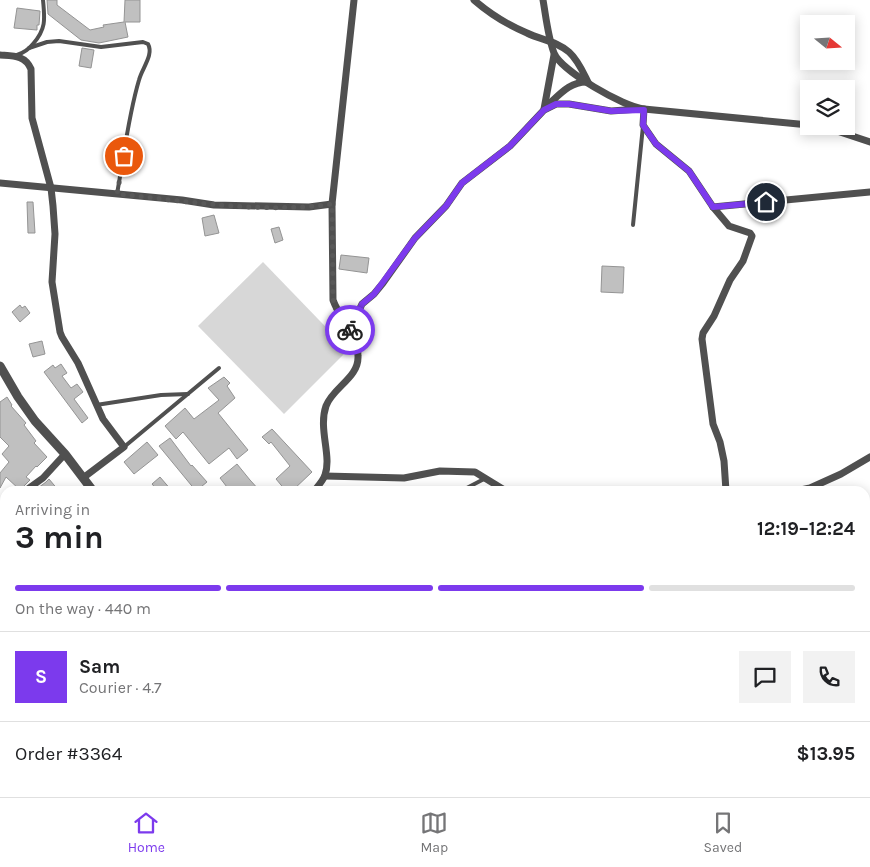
<!DOCTYPE html>
<meta charset="utf-8">
<style>
:root{--surface:#fff;--page:#f2f2f2;--text:#202124;--muted:#757577;--line:#e0e0e0;--accent:#7c3aed}
body{margin:0;font-family:Karla,sans-serif;background:var(--page);color:var(--text);height:100vh;display:flex;flex-direction:column;font-size:19px;white-space:nowrap}
*{box-sizing:border-box;margin:0}
p{font-size:16px;color:var(--muted)}
.icon{flex:none;width:28px;height:28px;fill:none;stroke:currentColor;stroke-width:2;stroke-linecap:round;stroke-linejoin:round}
.map{position:relative;flex:1;overflow:hidden}
.drawer{position:absolute;left:0px;top:486px;width:870px;height:311px;display:flex;flex-direction:column;background:var(--surface);border-radius:15px 15px 0 0;box-shadow:0 2px 12px #0003}
.drawer>*{flex:none}
.needle{width:32px;rotate:108deg}
.controls{position:absolute;left:800px;top:15px;display:grid;gap:10px}
.controls a{display:grid;place-items:center;width:55px;height:55px;border-radius:0px;background:var(--surface);box-shadow:0 2px 12px #0003;font-size:25px}
.pin{position:absolute;display:grid;place-items:center;width:42px;height:42px;color:#fff;margin:-21px;border:2px solid #fff;border-radius:50%;box-shadow:0 1px 5px #0007}
.courier{position:absolute;display:grid;place-items:center;width:50px;height:50px;margin:-25px;border:4px solid #7c3aed;border-radius:50%;background:#fff;color:#222;box-shadow:0 1px 6px #0007}
.head em{font-style:normal;font-weight:700}
.head div{display:flex;flex-direction:column-reverse}
.head{display:flex;align-items:center;justify-content:space-between;height:85px;padding:0 15px}
h1{font-size:32px;font-weight:700;line-height:38px}
.bar{display:grid;grid-template-columns:repeat(4,1fr);gap:8px 5px;align-content:center;height:60px;padding:0 15px}
.bar i{height:6px;border-radius:4px;background:var(--line)}
.bar .active{background:var(--accent)}
.bar p{grid-column:span 4}
.line{display:flex;align-items:center;gap:12px;padding:0 15px;border-top:1px solid var(--line)}
.line div{flex:1}
.round{display:grid;place-items:center;flex:none;width:52px;height:52px;border-radius:0px;background:var(--page)}
.menu{display:flex;justify-content:space-around;align-items:center;height:70px;border-top:1px solid var(--line);background:var(--surface);font-size:14px;color:var(--muted)}
.menu a{display:grid;justify-items:center;gap:2px}
.menu .active{color:var(--accent)}
.map>svg:first-child{display:block}
</style>
<div class="map">
<svg width="870" height="797" viewBox="0 0 870 797">
<rect width="100%" height="100%" fill="#fff"/>
<!-- green -->
<polygon fill="#d7d7d7" points="263,262 348,350 284,414 198,326"/>
<!-- building -->
<g fill="#c0c0c0" stroke="#949494">
<polygon points="47,0 57,0 57,5 90,30 104,27 103,25 124,22 125,0 140,0 140,22 125,22 128,37 99,43 81,40 48,14"/>
<polygon points="17,8 40,11 39,25 37,25 37,30 14,28"/>
<polygon points="82,48 94,50 91,68 79,66"/>
<polygon points="27,202 33,202 35,233 28,233"/>
<polygon points="214,215 219,233 205,236 202,218"/>
<polygon points="279,227 283,240 275,243 271,229"/>
<polygon points="341,255 369,258 367,273 339,269"/>
<polygon points="602,266 624,267 623,293 601,292"/>
<polygon points="20,305 22,308 25,306 30,313 20,322 12,312"/>
<polygon points="42,341 45,354 33,357 29,344"/>
<polygon points="61,364 67,373 62,376 71,388 77,384 83,392 74,399 88,418 82,423 44,372 53,365 55,368"/>
<polygon points="224,377 230,383 227,386 235,398 218,413 248,450 237,459 229,448 209,464 183,432 176,439 165,426 185,408 194,419 219,400 208,388"/>
<polygon points="7,397 12,405 11,406 26,423 24,425 36,441 34,443 47,457 37,467 36,466 26,477 30,480 20,490 6,477 0,488 0,473 9,462 2,454 9,446 0,437 0,402"/>
<polygon points="272,429 312,472 292,491 286,491 276,479 290,466 271,442 269,444 262,437"/>
<polygon points="170,438 191,466 192,465 207,482 196,491 159,446"/>
<polygon points="147,442 158,455 134,474 124,462"/>
<polygon points="237,464 250,480 260,491 230,491 220,478"/>
<polygon points="160,477 172,491 158,491 152,484"/>
<polygon points="49,479 59,491 34,491 46,482"/>
</g>
<g fill="none" stroke-linecap="round" stroke-linejoin="round">
<!-- service -->
<g stroke="#505050" stroke-width="4">
<path d="M29 48 47 42 59 41 101 47 143 42 148 44C154 55 142 68 139 80 128 117 124 156 117 194"/>
<path d="M17 55C23 53 29 49 33 44 46 29 45 20 43 0"/>
<polyline points="633,225 643,126"/>
<polyline points="96,405 161,395 188,394"/>
<polyline points="124,447 219,368"/>
<polyline points="461,491 484,479"/>
</g>
<!-- minor -->
<g stroke="#505050" stroke-width="7">
<path d="M474 0C489 13 508 25 527 33 541 40 557 41 569 52 578 60 583 72 588 82 571 81 560 94 548 105"/>
<path d="M543 0C546 17 548 37 554 53 561 71 624 107 644 109L809 125"/>
<path d="M0 55C13 56 25 55 31 69L32 118 51 188 53 206 55 234 52 282 60 332 62 337 78 363 103 419 124 447 83 478"/>
<polyline points="544,109 554,55"/>
<polyline points="644,109 643,125 656,144 689,171 713,207 729,226 750,233 752,236 743,261 730,280 714,316 703,333 702,339 713,424 720,442 724,461 726,491"/>
<polyline points="816,126 831,129 870,142"/>
<polyline points="0,183 182,200 214,205 309,207 332,204"/>
<polyline points="713,207 870,192"/>
<polyline points="354,335 355,319 362,304 374,294 383,283 415,238 446,206 462,183 510,146 544,110 556,104 569,104 611,111 639,109"/>
<polyline points="325,476 404,478 440,471 475,472 506,491"/>
<polyline points="25,491 43,478 65,454"/>
<path d="M314 491C318 486 323 481 325 475 332 456 318 429 326 406 333 387 359 378 358 356 358 334 340 320 333 300L332 204 354 0"/>
<polyline points="796,491 810,488 841,474 870,457"/>
<polyline points="0,533 5,516"/>
<polyline points="62,797 65,792"/>
<polyline points="134,797 135,792"/>
<polyline points="594,797 598,792"/>
</g>
<!-- tertiary -->
<g stroke="#505050" stroke-width="9">
<polyline points="0,366 18,397 35,421 65,454 93,491"/>
<polyline points="865,557 870,550"/>
<polyline points="292,792 293,797"/>
<polyline points="756,797 758,792"/>
</g>
</g>
<g fill="none" stroke-linecap="round" stroke-linejoin="round">
<!-- done -->
<path stroke="#595959" stroke-width="5" stroke-dasharray="0 9" d="M124 156 117 194C188 201 261 214 332 204L333 300 336 309 350 330"/>
<!-- route -->
<polyline stroke="#7c3aed" stroke-width="6" points="350,330 354,335 355,319 362,304 374,294 383,282 415,238 446,206 462,183 510,146 544,110 556,104 569,104 611,111 644,110 643,125 656,144 689,171 713,207 766,202"/>
</g>
</svg>
<div class="controls">
<a><svg class="needle" viewBox="-14 -14 28 28"><path d="M0-13l5 13h-10z" fill="#e53935"/><path d="M0 13l5-13h-10z" fill="#757577"/></svg></a>
<a><svg class="icon" aria-label="layers" viewBox="0 0 24 24"><path d="M12 4l9 5-9 5-9-5zM3 14l9 5 9-5"/></svg></a>
</div>
<div class="pin" style="left:124px;top:156px;background:#ea580c"><svg class="icon" aria-label="bag" viewBox="0 0 24 24"><path d="M5 8h14l-1 12H6zM9 8a3 3 0 0 1 6 0"/></svg></div>
<div class="pin" style="left:766px;top:202px;background:#1f2937"><svg class="icon" aria-label="home" viewBox="0 0 24 24"><path d="M3 11l9-7 9 7M6 9v11h12V9"/></svg></div>
<div class="courier" style="left:350px;top:330px"><svg class="icon" aria-label="bike" viewBox="0 0 24 24"><circle cx="6" cy="16" r="4"/><circle cx="18" cy="16" r="4"/><path d="M6 16l4-8h5l3 8M10 8l3 8H6M13 5h3"/></svg></div>
<section class="drawer">
<div class="head"><div><h1>3 min</h1><p>Arriving in</p></div><em>12:19–12:24</em></div>
<div class="bar"><i class="active"></i><i class="active"></i><i class="active"></i><i></i><p>On the way · 440 m</p></div>
<div class="line" style="height:90px"><b class="round" style="background:var(--accent);color:#fff">S</b><div><b>Sam</b><p>Courier · 4.7</p></div><a class="round"><svg class="icon" aria-label="chat" viewBox="0 0 24 24"><path d="M4 5h16v11H9l-5 4z"/></svg></a><a class="round"><svg class="icon" aria-label="phone" viewBox="0 0 24 24"><path d="M5 4h4l2 5-3 2q2 4 5 5l2-3 5 2v4C11 20 4 13 5 4z"/></svg></a></div>
<div class="line" style="height:65px"><div>Order #3364</div><b>$13.95</b></div>
</section>
</div>
<nav class="menu">
<a class="active"><svg class="icon" aria-label="home" viewBox="0 0 24 24"><path d="M3 11l9-7 9 7M6 9v11h12V9"/></svg>Home</a>
<a><svg class="icon" aria-label="map" viewBox="0 0 24 24"><path d="M3 6l6-2 6 2 6-2v14l-6 2-6-2-6 2zM9 4v14M15 6v14"/></svg>Map</a>
<a><svg class="icon" aria-label="saved" viewBox="0 0 24 24"><path d="M7 4h10v16l-5-4-5 4z"/></svg>Saved</a>
</nav>
